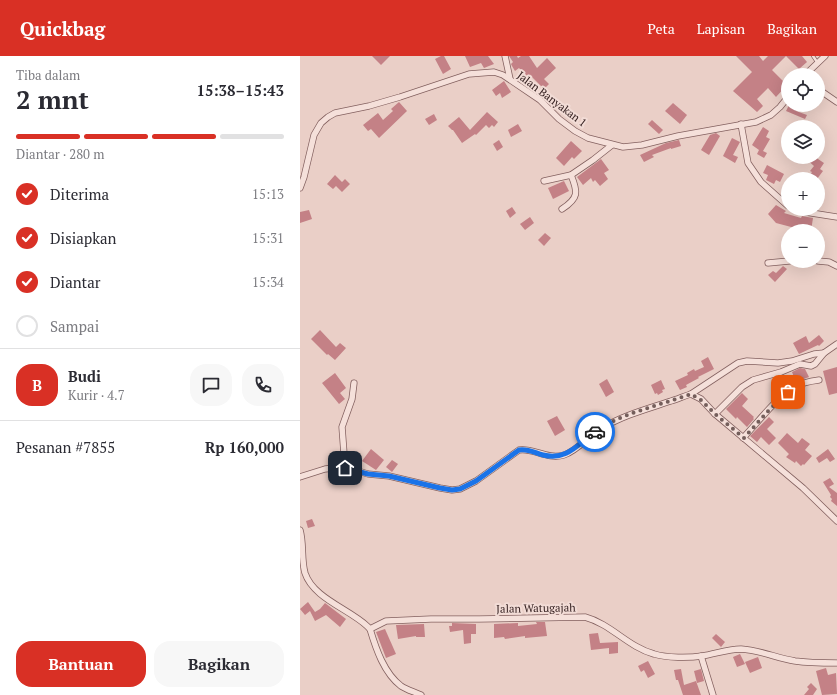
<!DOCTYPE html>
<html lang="id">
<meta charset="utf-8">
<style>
:root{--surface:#fff;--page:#f7f7f7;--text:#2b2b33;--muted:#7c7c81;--line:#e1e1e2;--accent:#d93025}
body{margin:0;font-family:"PT Serif",serif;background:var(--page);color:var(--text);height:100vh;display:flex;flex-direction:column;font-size:15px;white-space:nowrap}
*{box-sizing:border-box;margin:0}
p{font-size:13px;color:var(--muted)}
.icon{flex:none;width:22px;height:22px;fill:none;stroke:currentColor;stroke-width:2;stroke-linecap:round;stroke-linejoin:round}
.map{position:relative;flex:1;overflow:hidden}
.details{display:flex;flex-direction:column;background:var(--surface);width:300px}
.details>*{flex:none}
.buttons{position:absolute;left:481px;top:12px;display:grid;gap:8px}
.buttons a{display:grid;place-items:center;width:44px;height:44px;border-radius:50%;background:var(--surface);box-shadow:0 4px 16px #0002;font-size:20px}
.pin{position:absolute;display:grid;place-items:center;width:34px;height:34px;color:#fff;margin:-17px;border-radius:8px;box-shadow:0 2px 6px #0006}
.courier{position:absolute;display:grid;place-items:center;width:40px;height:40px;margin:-20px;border:3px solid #1a73e8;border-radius:50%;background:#fff;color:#222;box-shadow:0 1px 5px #0007}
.headline em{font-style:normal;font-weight:800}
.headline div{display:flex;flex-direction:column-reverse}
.headline{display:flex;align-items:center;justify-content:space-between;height:68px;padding:0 16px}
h1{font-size:26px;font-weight:800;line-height:30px}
.bar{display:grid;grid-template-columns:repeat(4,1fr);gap:6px 4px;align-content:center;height:48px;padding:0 16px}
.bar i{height:5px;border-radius:3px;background:var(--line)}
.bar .current{background:var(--accent)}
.bar p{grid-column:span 4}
.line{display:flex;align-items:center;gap:10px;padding:0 16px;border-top:1px solid var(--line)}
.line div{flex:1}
.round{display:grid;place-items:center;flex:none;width:42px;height:42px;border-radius:16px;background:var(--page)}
ol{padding:0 16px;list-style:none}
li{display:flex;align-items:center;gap:12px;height:44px}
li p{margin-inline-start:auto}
li .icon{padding:4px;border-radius:50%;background:var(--accent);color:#fff;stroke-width:4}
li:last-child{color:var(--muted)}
li i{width:22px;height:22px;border:2px solid var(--line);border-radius:50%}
.button{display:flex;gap:8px;margin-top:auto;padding:8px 16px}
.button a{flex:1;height:46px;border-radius:16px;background:var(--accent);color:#fff;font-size:16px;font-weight:800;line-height:46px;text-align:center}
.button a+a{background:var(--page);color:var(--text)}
header{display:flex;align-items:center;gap:24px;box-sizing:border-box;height:56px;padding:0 20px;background:var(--accent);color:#fff}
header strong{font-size:19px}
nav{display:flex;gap:22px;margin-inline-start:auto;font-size:14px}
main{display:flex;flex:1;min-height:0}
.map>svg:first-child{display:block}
</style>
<header>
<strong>Quickbag</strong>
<nav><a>Peta</a><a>Lapisan</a><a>Bagikan</a></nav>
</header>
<main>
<section class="details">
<div class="headline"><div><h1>2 mnt</h1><p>Tiba dalam</p></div><em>15:38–15:43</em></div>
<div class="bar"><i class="current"></i><i class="current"></i><i class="current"></i><i></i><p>Diantar · 280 m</p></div>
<ol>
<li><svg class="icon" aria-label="check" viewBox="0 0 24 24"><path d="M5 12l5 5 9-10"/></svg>Diterima<p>15:13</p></li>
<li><svg class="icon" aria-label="check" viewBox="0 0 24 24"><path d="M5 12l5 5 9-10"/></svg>Disiapkan<p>15:31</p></li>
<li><svg class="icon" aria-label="check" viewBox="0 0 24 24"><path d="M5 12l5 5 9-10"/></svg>Diantar<p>15:34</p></li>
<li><i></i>Sampai</li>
</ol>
<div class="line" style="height:72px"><b class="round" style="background:var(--accent);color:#fff">B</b><div><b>Budi</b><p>Kurir · 4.7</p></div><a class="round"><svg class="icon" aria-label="chat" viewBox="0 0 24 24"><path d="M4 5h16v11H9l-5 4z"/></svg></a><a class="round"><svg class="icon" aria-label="phone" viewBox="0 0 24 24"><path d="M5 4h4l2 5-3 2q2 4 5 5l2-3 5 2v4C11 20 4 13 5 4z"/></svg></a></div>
<div class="line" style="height:52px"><div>Pesanan #7855</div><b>Rp 160,000</b></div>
<div class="button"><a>Bantuan</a><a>Bagikan</a></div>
</section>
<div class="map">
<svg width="537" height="639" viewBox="0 0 537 639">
<rect width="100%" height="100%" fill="#eacfc7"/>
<!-- building -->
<g fill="#c48186">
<polygon points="72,0 90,0 81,9"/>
<polygon points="141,0 144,0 151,13 143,18 135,3"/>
<polygon points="165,0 188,0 194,8 184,12 181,7 170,11"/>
<polygon points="209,0 217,0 218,2 221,0 229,0 237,12 247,2 256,12 244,23 249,28 244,33 232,21 229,23 219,12 215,15 212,10 211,8 213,6"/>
<polygon points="436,0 459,0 463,5 468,0 502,0 507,6 499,13 486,0 472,14 487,29 476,41 468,32 457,43 463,50 457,56 433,35 452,16"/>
<polygon points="204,25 211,36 202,42 200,37 196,40 192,34"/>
<polygon points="99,46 107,55 79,82 71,73 68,75 63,69 78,57 83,64 93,55 91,53"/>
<polygon points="373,47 387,59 380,68 365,55"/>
<polygon points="489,49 499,49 496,55 507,59 505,63 486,55"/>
<polygon points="187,56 198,66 194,71 192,69 189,72 186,69 176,79 175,78 162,87 153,74 152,74 148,70 159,61 170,74"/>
<polygon points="134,58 137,64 129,69 125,63"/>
<polygon points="352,64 363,74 359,78 348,68"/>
<polygon points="218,68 222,75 211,81 208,74"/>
<polygon points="463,71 469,75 466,81 470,83 463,95 467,97 464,102 457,98 459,94 452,89"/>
<polygon points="416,77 420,80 409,99 401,94 410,79"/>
<polygon points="432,82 440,86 433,99 438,101 435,107 423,100"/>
<polygon points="199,84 203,91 197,95 193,88"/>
<polygon points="379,84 381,90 371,93 371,92 352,99 354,101 344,106 340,99 366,87"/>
<polygon points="271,85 282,95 274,103 272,101 264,110 256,102"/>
<polygon points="504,101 515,101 524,107 520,113 523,115 517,123 507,123 512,116 510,115 514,110"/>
<polygon points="301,103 309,114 304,117 308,123 300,130 295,124 293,126 291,122 283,129 277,121"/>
<polygon points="467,109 484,118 480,126 476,124 474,128 466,124 468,119 463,117"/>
<polygon points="35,119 42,126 45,123 50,128 42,136 36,130 33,133 27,128"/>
<polygon points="264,125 269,135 253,143 248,132"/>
<polygon points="476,149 486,155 484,157 501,162 502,160 513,162 511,175 495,172 476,167 468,158"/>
<polygon points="212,151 216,157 210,162 206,155"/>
<polygon points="9,154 12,163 0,167 0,156"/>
<polygon points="230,161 234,167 225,174 220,168"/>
<polygon points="245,177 251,182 244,190 238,184"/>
<polygon points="483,210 487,213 475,226 468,219 473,215 476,217"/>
<polygon points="20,274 36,291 40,287 46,292 35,304 28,298 27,299 11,283"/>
<polygon points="519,279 524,285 519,290 518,289 499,298 493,287 506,280 509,287"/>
<polygon points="408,301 414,313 398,321 399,322 386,329 387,331 380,334 375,325 388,319 387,317 394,313 395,315 404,311 401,305"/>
<polygon points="537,311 537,337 529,339 523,315"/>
<polygon points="500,312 505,313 509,321 496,326 492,316"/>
<polygon points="35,317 46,332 40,337 45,343 39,348 22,327"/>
<polygon points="307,323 314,336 306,341 299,328"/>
<polygon points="361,324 365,333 362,334 363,336 358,339 357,337 355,338 351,329"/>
<polygon points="442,337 448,343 442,350 454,361 453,362 454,363 447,371 437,361 436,363 426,353"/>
<polygon points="257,360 265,374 255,380 247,365"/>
<polygon points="469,361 474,366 467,373 476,382 469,389 461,381 457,386 450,380"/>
<polygon points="487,377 498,387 502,382 510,388 505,394 512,400 504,409 503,408 501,410 496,405 495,407 486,401 489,398 478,387"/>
<polygon points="71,393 84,404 76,414 62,405"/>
<polygon points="528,393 535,403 530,406 527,402 519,407 516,402"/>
<polygon points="92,404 98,408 92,416 86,411"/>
<polygon points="530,422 534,428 529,431 537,437 537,450 531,445 532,443 530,441 531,439 523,426"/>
<polygon points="12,463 15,470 8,472 6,465"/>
<polygon points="8,546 15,556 20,553 25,547 46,563 40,571 26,559 15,565 10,555 5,559 0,553"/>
<polygon points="236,566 245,566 247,580 225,582 225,580 205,583 204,581 194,582 194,568 218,567 218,570 237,568"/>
<polygon points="152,567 176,568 176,578 171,578 171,587 164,588 163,574 150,576 149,570 152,570"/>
<polygon points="124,568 125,581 116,581 116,580 98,583 96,569"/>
<polygon points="85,573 96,598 86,602 76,576"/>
<polygon points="298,577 300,587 318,586 318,597 309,598 309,592 291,594 289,578"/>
<polygon points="416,578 425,586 421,591 412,582"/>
<polygon points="440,598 445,608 437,611 433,601"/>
<polygon points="458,601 462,612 450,617 445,606"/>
<polygon points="348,605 355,618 348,622 344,614 341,616 338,610"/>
<polygon points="526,612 528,619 536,617 537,638 522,639 516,615"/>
<polygon points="381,613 384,629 396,625 401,639 383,639 378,624 376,624 374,614"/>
<polygon points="401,613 404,625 397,627 394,615"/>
<polygon points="511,627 517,633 513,639 504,639 509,633 507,631"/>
</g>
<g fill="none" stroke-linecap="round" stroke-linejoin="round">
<!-- service casing -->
<g stroke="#83605f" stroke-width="4">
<polyline id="service" points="513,0 517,6"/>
</g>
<!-- minor casing -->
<g stroke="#83605f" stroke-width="7">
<g id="minor">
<polyline points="205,0 210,23"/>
<polyline points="505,19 525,0"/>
<polyline points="518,33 537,46"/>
<polyline points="441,68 448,107 461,126 488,150"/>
<polyline points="244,125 271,119 293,104 312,89"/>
<polyline points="0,132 4,121 14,79 21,67 28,61 35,57 69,50 100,41 169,18 194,16 203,19 240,44 259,63 275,75 288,82 323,91 342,89 378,80 456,66 471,59 480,51 488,41"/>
<path d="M262 153C279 142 278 136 271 119"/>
<polyline points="494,153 505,156 537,161"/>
<polyline points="518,205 529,206 537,210"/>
<polyline points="468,207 489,205"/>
<polyline points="391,338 438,307 447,305 478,307 492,305 514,298 524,297 537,288"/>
<polyline points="415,358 442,331 453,324 481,316 500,308 511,310 515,308 524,297"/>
<path d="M443 382C459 365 475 343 495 331 503 326 511 325 519 324"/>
<polyline points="45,411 42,371 52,343 54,327"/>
<path d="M0 421 25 413 45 411 68 418 89 420 140 432 152 434 160 433 176 425 219 394C232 391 247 404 264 399 277 395 290 379 302 372 324 359 347 353 371 345 378 343 384 340 391 338L401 343 415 358 503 432 537 465"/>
<path d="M0 474C4 488 1 503 5 517 13 542 49 553 67 570L70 573C76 593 84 617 101 630 107 634 115 636 121 639"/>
<path d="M70 573 86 565 131 563H179L285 561C311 568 328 591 354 598 367 602 389 602 402 600 415 598 428 593 441 593 459 594 477 602 495 605 509 607 523 607 537 607"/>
<polyline points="401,600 413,639"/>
</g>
</g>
<!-- service -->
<use href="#service" stroke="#f5e0da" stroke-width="2.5"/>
<!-- minor -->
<use href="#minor" stroke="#f5e0da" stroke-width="5.5"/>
</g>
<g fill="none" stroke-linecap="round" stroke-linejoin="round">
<!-- done -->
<polyline stroke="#745e5b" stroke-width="4" stroke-dasharray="0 7.2" points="295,376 315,364 330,358 391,338 401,344 415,358 444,382 469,354 488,336"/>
<!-- route -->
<path stroke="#1a73e8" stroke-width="5" d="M45 412 68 418 89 420 140 432 152 434 160 433 176 425 219 394C227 392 235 397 243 399 267 405 278 388 295 376"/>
</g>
<g text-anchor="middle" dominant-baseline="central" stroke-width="4" stroke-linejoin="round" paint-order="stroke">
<!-- street labels -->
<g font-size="11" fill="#352121" stroke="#f2dcd6">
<text transform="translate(252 43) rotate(37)">Jalan Banyakan 1</text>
<text transform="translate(236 552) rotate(-1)">Jalan Watugajah</text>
</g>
</g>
</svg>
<div class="buttons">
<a><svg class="icon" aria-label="locate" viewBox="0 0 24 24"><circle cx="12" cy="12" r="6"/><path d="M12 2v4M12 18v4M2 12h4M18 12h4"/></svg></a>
<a><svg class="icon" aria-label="layers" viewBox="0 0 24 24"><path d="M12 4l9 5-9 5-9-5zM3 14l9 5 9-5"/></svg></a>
<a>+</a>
<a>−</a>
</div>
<div class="pin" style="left:488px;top:336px;background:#ea580c"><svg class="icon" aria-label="bag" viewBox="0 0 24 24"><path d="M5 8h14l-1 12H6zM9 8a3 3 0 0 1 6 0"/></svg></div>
<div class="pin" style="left:45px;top:412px;background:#1f2937"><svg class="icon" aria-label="home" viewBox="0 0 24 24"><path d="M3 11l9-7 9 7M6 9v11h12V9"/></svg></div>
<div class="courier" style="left:295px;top:376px"><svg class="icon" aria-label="car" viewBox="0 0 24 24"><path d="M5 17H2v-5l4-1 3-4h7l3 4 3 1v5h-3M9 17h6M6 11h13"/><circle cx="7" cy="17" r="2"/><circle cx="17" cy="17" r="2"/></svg></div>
</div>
</main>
